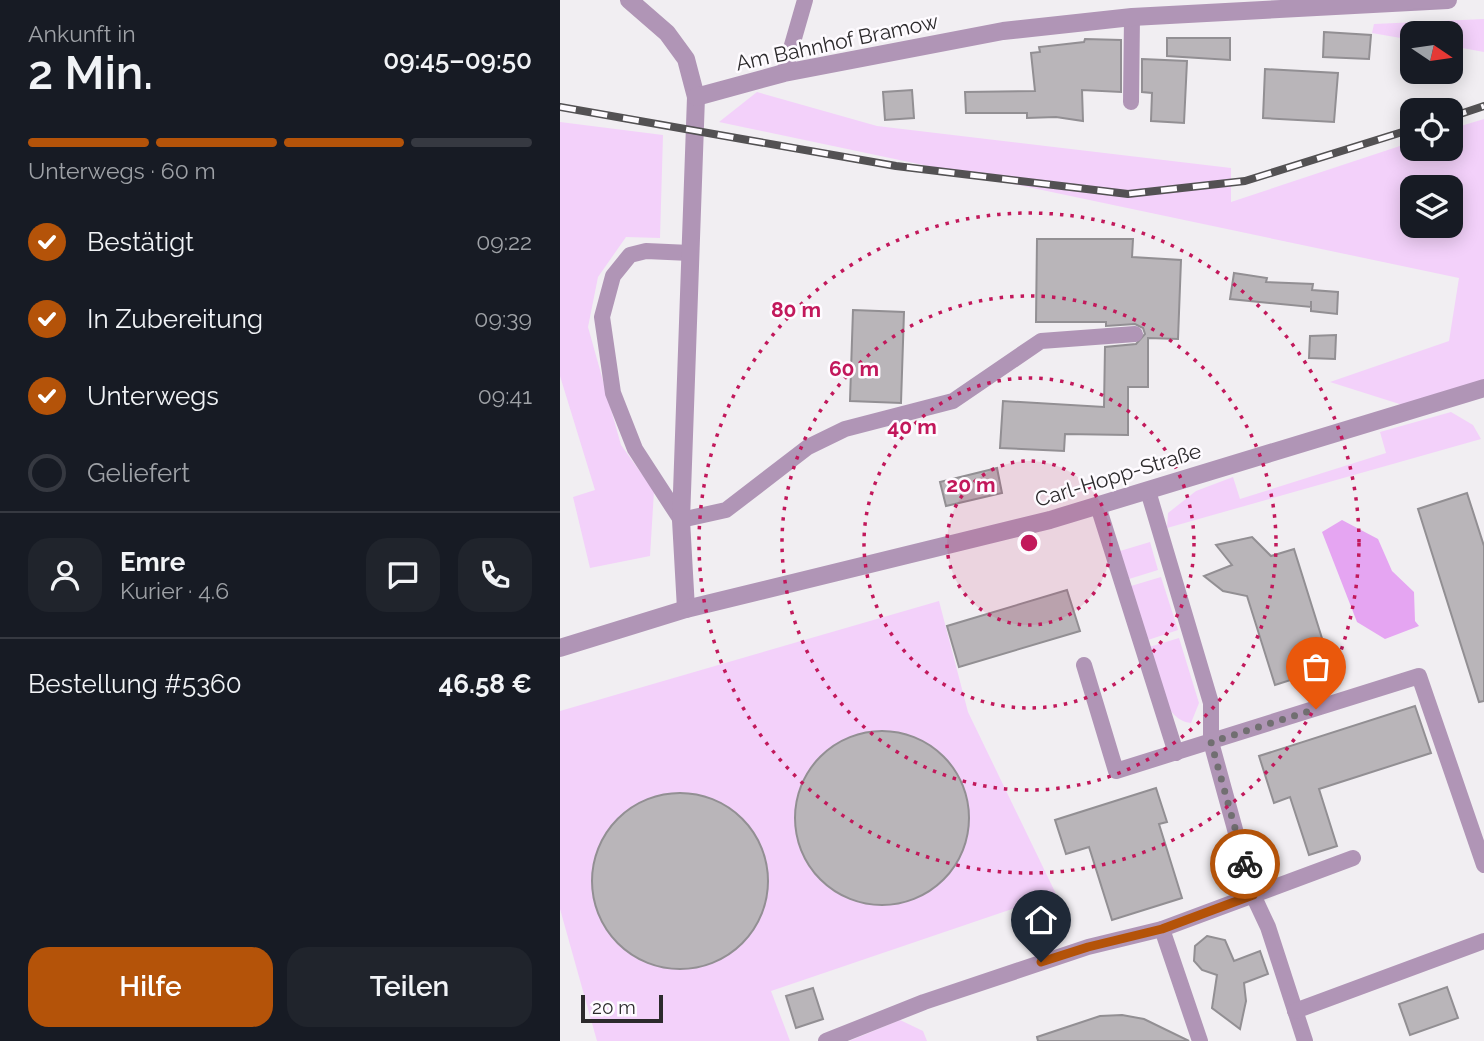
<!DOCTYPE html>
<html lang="de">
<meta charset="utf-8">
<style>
:root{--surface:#171b24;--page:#20242c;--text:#f1f3f6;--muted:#9ea1a6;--line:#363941;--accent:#b45309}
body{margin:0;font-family:Raleway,sans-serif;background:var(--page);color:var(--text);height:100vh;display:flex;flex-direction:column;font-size:26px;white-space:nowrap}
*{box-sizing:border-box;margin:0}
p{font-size:23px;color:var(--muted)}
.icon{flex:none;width:38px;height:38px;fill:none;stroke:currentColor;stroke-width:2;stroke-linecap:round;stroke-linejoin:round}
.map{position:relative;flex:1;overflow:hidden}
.sheet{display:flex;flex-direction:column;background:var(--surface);width:560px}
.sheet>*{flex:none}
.needle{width:46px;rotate:103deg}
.fabs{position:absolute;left:840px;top:21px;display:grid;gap:14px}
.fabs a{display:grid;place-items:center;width:63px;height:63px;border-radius:14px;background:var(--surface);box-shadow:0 4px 18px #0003;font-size:35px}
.scale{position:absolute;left:21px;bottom:18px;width:82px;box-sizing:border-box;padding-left:7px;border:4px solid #2c2a2c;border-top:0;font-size:19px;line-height:24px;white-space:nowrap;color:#2c2a2c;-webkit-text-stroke:5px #fefbff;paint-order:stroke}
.pin{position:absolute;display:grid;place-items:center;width:60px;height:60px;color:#fff;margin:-72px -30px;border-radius:50% 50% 50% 0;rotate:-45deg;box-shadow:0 0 7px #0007}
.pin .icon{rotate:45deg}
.courier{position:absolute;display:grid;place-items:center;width:70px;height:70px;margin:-35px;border:5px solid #b45309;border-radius:50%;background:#fff;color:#222;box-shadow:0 2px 9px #0007}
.headline em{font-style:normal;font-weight:600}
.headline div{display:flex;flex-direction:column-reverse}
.headline{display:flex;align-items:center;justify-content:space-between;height:119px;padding:0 28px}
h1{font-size:46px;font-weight:600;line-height:52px}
.bar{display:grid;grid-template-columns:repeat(4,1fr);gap:10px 7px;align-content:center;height:84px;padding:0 28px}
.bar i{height:9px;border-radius:5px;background:var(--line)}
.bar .active{background:var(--accent)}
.bar p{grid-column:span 4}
.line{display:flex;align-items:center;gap:18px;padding:0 28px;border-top:2px solid var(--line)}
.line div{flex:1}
.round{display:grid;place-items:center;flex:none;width:74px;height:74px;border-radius:21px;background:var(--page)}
ol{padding:0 28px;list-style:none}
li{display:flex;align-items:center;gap:21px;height:77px}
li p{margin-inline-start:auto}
li .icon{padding:7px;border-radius:50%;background:var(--accent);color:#fff;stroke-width:4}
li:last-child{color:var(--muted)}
li i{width:38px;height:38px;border:4px solid var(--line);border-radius:50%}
.button{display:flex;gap:14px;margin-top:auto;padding:14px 28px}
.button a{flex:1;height:80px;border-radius:21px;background:var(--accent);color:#fff;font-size:28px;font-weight:600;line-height:80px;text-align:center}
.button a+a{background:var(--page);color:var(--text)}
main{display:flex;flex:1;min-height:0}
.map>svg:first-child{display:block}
</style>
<main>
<section class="sheet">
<div class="headline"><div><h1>2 Min.</h1><p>Ankunft in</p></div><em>09:45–09:50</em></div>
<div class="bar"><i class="active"></i><i class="active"></i><i class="active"></i><i></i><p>Unterwegs · 60 m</p></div>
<ol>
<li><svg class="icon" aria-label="check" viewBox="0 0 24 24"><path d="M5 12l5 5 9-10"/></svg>Bestätigt<p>09:22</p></li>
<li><svg class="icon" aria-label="check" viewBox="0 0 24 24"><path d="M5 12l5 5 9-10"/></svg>In Zubereitung<p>09:39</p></li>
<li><svg class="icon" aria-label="check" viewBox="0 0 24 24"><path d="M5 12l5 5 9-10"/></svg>Unterwegs<p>09:41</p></li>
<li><i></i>Geliefert</li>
</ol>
<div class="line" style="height:126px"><a class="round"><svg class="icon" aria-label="person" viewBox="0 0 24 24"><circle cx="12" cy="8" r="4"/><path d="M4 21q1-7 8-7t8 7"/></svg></a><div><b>Emre</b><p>Kurier · 4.6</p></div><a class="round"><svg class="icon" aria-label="chat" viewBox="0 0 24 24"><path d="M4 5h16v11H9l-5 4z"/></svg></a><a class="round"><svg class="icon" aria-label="phone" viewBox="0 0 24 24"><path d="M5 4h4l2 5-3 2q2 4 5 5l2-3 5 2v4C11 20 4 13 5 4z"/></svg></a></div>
<div class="line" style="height:91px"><div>Bestellung #5360</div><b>46.58 €</b></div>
<div class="button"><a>Hilfe</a><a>Teilen</a></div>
</section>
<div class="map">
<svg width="924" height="1041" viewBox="0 0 924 1041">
<rect width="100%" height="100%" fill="#f1eef2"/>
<!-- green -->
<g fill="#f3d1fa" fill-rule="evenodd">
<polygon points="924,19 924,52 891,46 891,33 852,33 852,40 812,33 814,24"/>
<path d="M197 92 317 126 671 168V202L852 142V149H891V129L924 119V388L852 408 770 382 889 341 899 278 159 122ZM852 187H891V226H852Z"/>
<polygon points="0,122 103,135 100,238 66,237 38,277 28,327 61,445 94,491 90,556 30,568 13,497 35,490 0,376"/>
<polygon points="891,412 913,425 921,439 607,528 608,513 636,491 673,477 680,499 826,453 820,432"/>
<polygon points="590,542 598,570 569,579 560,551"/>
<polygon points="601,577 618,630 588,640 571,586"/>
<polygon points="379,601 408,712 496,894 211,991 230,1041 37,1041 0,909 0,711"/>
<path d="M619 638 639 703 631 723C601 720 596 670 589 647Z"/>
<polygon points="340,1020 363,1031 367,1041 289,1041"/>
</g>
<!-- water -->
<polygon fill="#e5a5f2" points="782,520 818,539 832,571 854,592 855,621 859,626 825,639 797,622 762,532"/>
<!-- building -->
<g fill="#b9b5b9" stroke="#928f93" stroke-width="2">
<polygon points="764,32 811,35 809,59 763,57"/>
<polygon points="607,38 670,38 670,60 607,56"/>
<polygon points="525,39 561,40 561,92 522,90 523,121 496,117 467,118 467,113 406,113 405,92 475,91 471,53 480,52 479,47 524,42"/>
<polygon points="582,59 627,61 624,123 591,121 592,93 582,92"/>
<polygon points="705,69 778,73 774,122 703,118"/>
<polygon points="352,90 354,118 325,120 323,92"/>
<polygon points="477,239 573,239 572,257 621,260 618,339 588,338 588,387 568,387 568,435 505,434 504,451 440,448 443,401 544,407 545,347 576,344 585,334 583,328 575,324 546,326 546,322 476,322"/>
<polygon points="674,273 707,278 706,282 753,284 752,290 778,292 777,314 751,311 751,301 751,307 670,299"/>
<polygon points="293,310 344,312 341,403 290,401"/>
<polygon points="776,335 775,359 749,358 750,336"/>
<polygon points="437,468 442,493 386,506 380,482"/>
<polygon points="907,493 924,546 924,701 919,702 858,509"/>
<polygon points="692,537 711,556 734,549 771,667 715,685 687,596 663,591 644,576 672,565 656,545"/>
<polygon points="507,590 520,631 399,667 387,626"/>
<polygon points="855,706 871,753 759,789 777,846 749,855 730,797 714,803 699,756"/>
<circle cx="322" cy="818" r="87"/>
<polygon points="596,788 607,822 599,824 622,898 552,920 529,847 506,854 495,820"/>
<circle cx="120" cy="881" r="88"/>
<polygon points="647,936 665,940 674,961 700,951 708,974 684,983 686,1001 680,1029 652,1008 657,975 642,970 634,961 635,946"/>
<polygon points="887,987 898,1018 850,1035 839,1004"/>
<polygon points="253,988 263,1019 236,1028 226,996"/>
<polygon points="562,1015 584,1019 629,1041 478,1041 477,1037 540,1016"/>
</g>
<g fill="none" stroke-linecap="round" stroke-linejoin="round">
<!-- service -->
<g stroke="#b095b6" stroke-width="16">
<polyline points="224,73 245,0"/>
<polyline points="571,102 572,17"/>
<polyline points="130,253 86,251 70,255 53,276 42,317 53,393 75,449 121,520 166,510 248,447 285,429 393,401 481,341 575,334"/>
<polyline points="588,491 651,703 651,742 693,895 708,927 745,1041"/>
<polyline points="538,506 616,753"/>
<polyline points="524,665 556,771 859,676 924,865"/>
<polyline points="602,929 640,1041"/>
<polyline points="735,1011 924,941"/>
<polyline points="266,1041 364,1002 528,947 602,929 793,858"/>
</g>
<!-- minor -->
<g stroke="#b095b6" stroke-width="18">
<polyline points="69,0 107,33 126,59 136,97 121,520 126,609"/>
<polyline points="136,97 224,73 443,31 572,17 888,0"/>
</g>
<!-- tertiary -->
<polyline stroke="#b095b6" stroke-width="18" points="0,648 126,609 490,520 924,388"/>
<!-- rail casing -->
<g stroke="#535153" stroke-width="8">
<g id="rail">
<polyline points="0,107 336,166 568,194 685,181 852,129"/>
<polyline points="891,117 924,106"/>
</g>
</g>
<!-- rail -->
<use href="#rail" stroke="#fefbff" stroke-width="5" stroke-dasharray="16" stroke-linecap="butt"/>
</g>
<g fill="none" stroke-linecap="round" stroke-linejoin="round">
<!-- done -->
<polyline stroke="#716f71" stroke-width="7" stroke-dasharray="0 12.6" points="685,864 651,742 756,709"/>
<!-- route -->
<polyline stroke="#b45309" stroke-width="9" points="481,962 528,947 602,929 693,895 685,864"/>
</g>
<!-- distance rings -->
<circle cx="469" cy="543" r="82" fill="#c2185b" fill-opacity=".12"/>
<g fill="none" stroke="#c2185b" stroke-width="3.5" stroke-dasharray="3.5 7">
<circle cx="469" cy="543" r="82"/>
<circle cx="469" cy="543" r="165"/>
<circle cx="469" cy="543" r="247"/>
<circle cx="469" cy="543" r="330"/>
</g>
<g text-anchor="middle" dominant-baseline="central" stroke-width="5" stroke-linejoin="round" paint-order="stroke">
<!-- street labels -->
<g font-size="21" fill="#2c2a2c" stroke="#fefbff">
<text transform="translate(277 42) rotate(-12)">Am Bahnhof Bramow</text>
<text transform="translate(558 475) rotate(-17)">Carl-Hopp-Straße</text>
</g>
</g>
<circle cx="469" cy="543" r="10" fill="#c2185b" stroke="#fefbff" stroke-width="3.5"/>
<g font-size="21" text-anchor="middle" font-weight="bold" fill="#c2185b" stroke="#fefbff" stroke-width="5" stroke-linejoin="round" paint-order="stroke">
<text x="236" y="317">80 m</text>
<text x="294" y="376">60 m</text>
<text x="352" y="434">40 m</text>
<text x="411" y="492">20 m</text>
</g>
</svg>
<div class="fabs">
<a><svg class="needle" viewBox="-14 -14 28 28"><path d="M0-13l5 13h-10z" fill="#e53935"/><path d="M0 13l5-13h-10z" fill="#9ea1a6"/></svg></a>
<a><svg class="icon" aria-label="locate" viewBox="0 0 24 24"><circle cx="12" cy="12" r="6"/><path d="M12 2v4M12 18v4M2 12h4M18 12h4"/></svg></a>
<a><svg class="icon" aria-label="layers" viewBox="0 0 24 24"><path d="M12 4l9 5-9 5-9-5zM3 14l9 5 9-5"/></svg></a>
</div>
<div class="scale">20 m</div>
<div class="pin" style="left:756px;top:709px;background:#ea580c"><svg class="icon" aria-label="bag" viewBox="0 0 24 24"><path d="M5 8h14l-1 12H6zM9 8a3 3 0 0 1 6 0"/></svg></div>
<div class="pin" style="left:481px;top:962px;background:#1f2937"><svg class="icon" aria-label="home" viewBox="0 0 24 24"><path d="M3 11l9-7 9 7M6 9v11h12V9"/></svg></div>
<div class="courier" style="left:685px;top:864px"><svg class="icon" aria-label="bike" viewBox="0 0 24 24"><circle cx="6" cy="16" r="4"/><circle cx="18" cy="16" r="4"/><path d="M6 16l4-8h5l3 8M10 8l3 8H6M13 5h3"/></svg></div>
</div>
</main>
